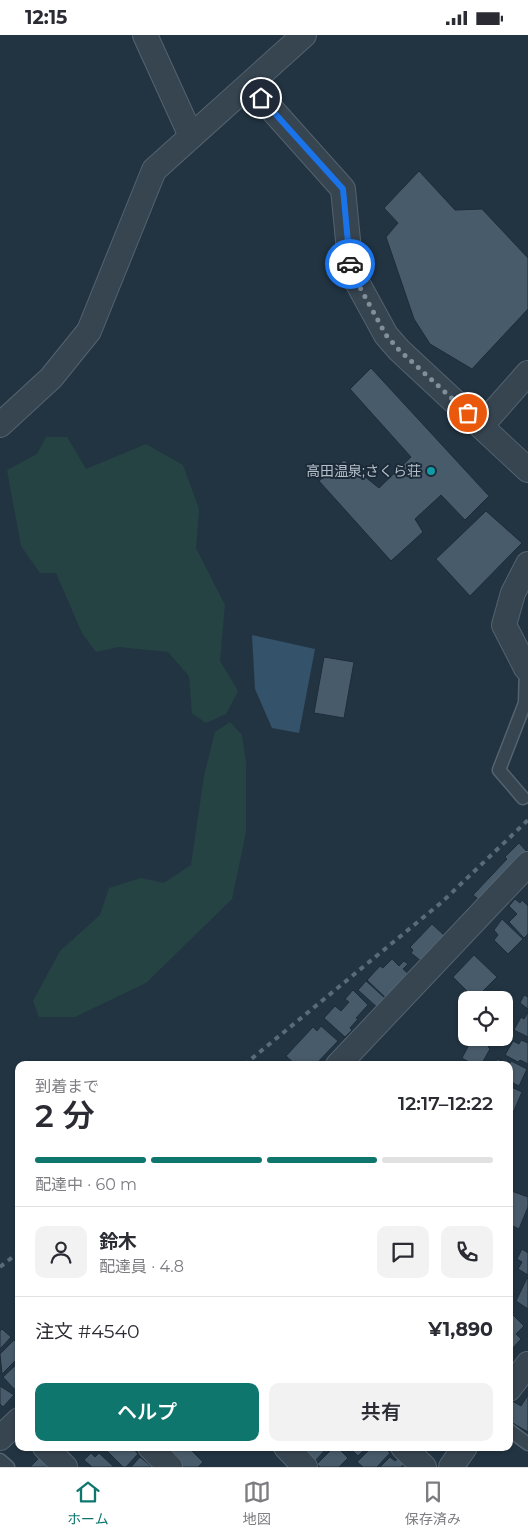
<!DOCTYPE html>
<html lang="ja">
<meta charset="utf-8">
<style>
:root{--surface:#fff;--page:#f2f2f3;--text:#2b2b33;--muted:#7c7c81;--line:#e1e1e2;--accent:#0f766e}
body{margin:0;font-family:Montserrat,"Noto Sans JP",sans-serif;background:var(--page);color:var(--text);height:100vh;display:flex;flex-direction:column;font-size:19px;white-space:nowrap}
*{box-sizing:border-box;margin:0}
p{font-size:16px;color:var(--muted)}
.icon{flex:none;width:28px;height:28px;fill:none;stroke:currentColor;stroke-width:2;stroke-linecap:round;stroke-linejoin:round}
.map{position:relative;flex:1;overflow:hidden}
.drawer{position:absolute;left:15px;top:1026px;width:498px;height:390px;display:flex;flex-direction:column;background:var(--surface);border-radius:10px;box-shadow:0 1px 4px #0004}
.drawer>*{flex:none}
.buttons{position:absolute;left:458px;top:956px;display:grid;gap:10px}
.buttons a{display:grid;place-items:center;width:55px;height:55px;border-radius:10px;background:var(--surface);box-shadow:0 1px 4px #0004;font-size:25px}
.pin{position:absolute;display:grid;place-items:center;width:42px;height:42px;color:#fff;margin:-21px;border:2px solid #fff;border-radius:50%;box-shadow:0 1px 5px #0007}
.courier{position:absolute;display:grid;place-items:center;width:50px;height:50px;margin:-25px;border:4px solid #1a73e8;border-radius:50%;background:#fff;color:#222;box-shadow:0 1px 6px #0007}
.headline em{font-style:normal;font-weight:600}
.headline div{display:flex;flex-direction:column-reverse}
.headline{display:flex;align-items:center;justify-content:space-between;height:85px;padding:0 20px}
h1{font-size:32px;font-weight:600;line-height:38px}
.bar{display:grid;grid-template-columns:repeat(4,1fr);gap:8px 5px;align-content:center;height:60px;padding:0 20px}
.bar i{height:6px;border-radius:4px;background:var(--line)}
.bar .active{background:var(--accent)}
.bar p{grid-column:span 4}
.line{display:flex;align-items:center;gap:12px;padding:0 20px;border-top:1px solid var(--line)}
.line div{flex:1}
.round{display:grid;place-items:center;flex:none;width:52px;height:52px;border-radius:10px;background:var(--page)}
.button{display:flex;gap:10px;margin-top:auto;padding:10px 20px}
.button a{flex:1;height:58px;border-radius:10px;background:var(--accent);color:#fff;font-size:20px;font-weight:600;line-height:58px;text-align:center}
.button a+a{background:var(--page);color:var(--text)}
.status{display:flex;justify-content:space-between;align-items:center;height:35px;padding:0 25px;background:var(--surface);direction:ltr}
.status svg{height:14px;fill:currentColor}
.menu{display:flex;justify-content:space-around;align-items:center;height:70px;border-top:1px solid var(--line);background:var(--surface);font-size:14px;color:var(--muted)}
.menu a{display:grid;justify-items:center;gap:2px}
.menu .active{color:var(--accent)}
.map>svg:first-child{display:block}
</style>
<div class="status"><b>12:15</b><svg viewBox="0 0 49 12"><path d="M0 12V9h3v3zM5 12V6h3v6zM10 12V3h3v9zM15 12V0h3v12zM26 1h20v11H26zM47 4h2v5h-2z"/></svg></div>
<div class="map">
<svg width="528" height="1432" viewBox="0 0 528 1432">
<rect width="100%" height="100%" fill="#223442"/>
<!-- green -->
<g fill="#254343">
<polygon points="46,402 67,402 86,434 146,409 183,430 199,474 196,513 225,570 220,626 238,656 226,679 206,688 192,678 189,641 168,617 119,612 96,617 82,598 56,538 40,538 21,511 7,435 37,419"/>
<polygon points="230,687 242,700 246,728 246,797 232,864 146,948 75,982 39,982 33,966 60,916 100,880 109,853 141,843 164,848 191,830 204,741 215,697"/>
</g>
<!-- water -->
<polygon fill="#34526a" points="252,600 315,614 299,698 272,693 255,654"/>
<!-- building -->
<g fill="#485b6b" stroke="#1e2c39">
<polygon points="419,136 455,175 482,174 528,223 528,274 472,334 430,309 414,284 386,202 398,188 384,173"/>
<polygon points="371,333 489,461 465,485 441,460 415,484 423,497 391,526 319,446 344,425 379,453 411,422 350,354"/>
<polygon points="486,476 522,508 470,561 436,524"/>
<polygon points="324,622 354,627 344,683 314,678"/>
<polygon points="519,808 528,818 482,867 473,860 507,824 505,822"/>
<polygon points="515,864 520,868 522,865 528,871 528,899 524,903 509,887 517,879 509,871"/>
<polygon points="502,884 523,904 508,919 494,905 498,900 494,895"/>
<polygon points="432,889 447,903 421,926 411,918 413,915 410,912"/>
<polygon points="474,920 497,942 475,964 453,942"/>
<polygon points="392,924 399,931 404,926 408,929 403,934 411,941 388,965 367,945 380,931 383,933"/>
<polygon points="366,946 387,965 379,974 358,955"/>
<polygon points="353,955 368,970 356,983 358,984 350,993 352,995 345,1002 324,983 335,971 341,976 349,967 345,964"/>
<polygon points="524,960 528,962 528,974 520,968"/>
<polygon points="528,977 528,1002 514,995 521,982 524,984"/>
<polygon points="321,991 338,1006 315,1030 296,1030 286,1021 313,992 317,996"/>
<polygon points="473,1002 487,1002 485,1006 490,1009 488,1012 490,1014 481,1030 474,1030 462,1023"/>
<polygon points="521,1005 528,1008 528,1029 520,1025 518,1027 505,1020 513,1006 519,1009"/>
<polygon points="497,1024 509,1030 511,1026 527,1034 519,1051 509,1046 509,1030 494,1030"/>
<polygon points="509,1051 522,1057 509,1087"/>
<polygon points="509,1155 528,1162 528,1172 519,1194 509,1189"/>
<polygon points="522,1214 528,1218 528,1240 518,1234 522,1227 517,1224"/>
<polygon points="527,1243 528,1244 528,1274 516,1266"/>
<polygon points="509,1276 524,1291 516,1299 521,1304 510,1316"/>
<polygon points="2,1294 11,1302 0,1314 0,1296"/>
<polygon points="14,1305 19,1310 19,1322 2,1339 0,1319"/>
<polygon points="19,1327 19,1354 16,1356 3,1342"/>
<polygon points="0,1351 14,1360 3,1372 0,1369"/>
<polygon points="528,1360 528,1397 509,1386 509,1364 521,1371"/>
<polygon points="103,1412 132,1412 138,1419 126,1432 123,1432"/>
<polygon points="173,1412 188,1412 203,1427 198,1432 181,1432 167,1418"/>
<polygon points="299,1412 328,1412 314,1427"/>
<polygon points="334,1412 337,1412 348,1423 339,1432 320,1432 317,1429"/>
<polygon points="349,1412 367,1412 358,1421"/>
<polygon points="372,1412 384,1412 390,1418 377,1432 363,1432 357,1427"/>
<polygon points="91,1418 95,1422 99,1418 114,1432 92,1432 84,1425"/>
<polygon points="41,1421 53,1432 30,1432"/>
<polygon points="140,1422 152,1432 131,1432"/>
<polygon points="390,1422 395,1426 400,1422 406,1427 401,1432 380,1432"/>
</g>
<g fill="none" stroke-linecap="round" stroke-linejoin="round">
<!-- lane casing -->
<g stroke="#55636f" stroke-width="15">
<g id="lane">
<polyline points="523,763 499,735 525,668 526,633"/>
<polyline points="509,1395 528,1409"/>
<polyline points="0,1425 8,1432"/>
</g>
</g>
<!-- street casing -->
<g stroke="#55636f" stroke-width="26">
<g id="street">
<polyline points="145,0 191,101"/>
<polyline points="250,50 343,154 351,236 386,300 399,315 528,435"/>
<polyline points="0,390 51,343 89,296 154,135 304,0"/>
<polyline points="481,391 528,338"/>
<polyline points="526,633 504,590 513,558 528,529"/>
<polyline points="338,1030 528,829"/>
<polyline points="509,1354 528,1329"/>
<polyline points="0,1403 19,1385"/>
<polyline points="45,1412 65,1432"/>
<polyline points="150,1412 170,1432"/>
<polyline points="286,1412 305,1432"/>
<polyline points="403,1412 424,1432"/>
<polyline points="451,1432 465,1412"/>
</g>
</g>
<!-- lane -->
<use href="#lane" stroke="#374551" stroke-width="12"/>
<!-- street -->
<use href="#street" stroke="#374551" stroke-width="24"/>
<!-- rail -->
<g stroke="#596a79" stroke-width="4" stroke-dasharray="5 5" stroke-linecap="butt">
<polyline points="244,1030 442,867 528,785"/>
<polyline points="0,1232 19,1217"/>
</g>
</g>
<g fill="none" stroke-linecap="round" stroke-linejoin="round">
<!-- done -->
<polyline stroke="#818f9c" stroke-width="5" stroke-dasharray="0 9" points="350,229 351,236 386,300 399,315 468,378"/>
<!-- route -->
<polyline stroke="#1a73e8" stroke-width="6" points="261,63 343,154 350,229"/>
</g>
<!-- markers -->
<circle fill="#0f9aa8" stroke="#1c2a37" stroke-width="2" cx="431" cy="436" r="5"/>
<g text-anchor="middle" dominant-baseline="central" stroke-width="4" stroke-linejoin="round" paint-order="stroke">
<!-- poi labels -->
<g font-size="14" fill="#b4c0cc" stroke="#1c2a37" text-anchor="end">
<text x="421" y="436">高田温泉;さくら荘</text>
</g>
</g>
</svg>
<div class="buttons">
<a><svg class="icon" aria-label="locate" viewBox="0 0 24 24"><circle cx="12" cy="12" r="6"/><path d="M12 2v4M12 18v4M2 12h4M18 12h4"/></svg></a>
</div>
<div class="pin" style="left:468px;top:378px;background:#ea580c"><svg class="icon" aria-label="bag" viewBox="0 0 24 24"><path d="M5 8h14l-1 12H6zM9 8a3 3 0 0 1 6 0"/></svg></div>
<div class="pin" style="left:261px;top:63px;background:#1f2937"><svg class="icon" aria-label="home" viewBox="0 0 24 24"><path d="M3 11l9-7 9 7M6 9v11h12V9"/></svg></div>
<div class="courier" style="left:350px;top:229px"><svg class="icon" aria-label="car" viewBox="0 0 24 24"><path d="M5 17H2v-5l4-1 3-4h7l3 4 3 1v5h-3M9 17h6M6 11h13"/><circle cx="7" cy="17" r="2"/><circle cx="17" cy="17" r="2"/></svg></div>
<section class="drawer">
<div class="headline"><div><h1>2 分</h1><p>到着まで</p></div><em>12:17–12:22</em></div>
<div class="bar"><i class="active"></i><i class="active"></i><i class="active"></i><i></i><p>配達中 · 60 m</p></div>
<div class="line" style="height:90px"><a class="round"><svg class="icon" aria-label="person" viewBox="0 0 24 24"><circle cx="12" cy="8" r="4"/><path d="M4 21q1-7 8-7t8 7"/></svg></a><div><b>鈴木</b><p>配達員 · 4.8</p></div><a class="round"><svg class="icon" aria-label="chat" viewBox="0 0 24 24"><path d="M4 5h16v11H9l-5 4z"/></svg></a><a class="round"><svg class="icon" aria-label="phone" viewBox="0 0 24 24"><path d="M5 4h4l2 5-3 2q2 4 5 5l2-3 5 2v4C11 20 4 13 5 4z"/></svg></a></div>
<div class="line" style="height:65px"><div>注文 #4540</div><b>¥1,890</b></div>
<div class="button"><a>ヘルプ</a><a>共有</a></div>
</section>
</div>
<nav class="menu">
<a class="active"><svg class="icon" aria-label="home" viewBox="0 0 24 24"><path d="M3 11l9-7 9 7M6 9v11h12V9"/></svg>ホーム</a>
<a><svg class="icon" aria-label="map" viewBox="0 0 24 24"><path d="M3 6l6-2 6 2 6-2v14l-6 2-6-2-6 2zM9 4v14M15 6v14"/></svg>地図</a>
<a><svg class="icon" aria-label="saved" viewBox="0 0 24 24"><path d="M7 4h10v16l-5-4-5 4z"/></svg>保存済み</a>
</nav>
